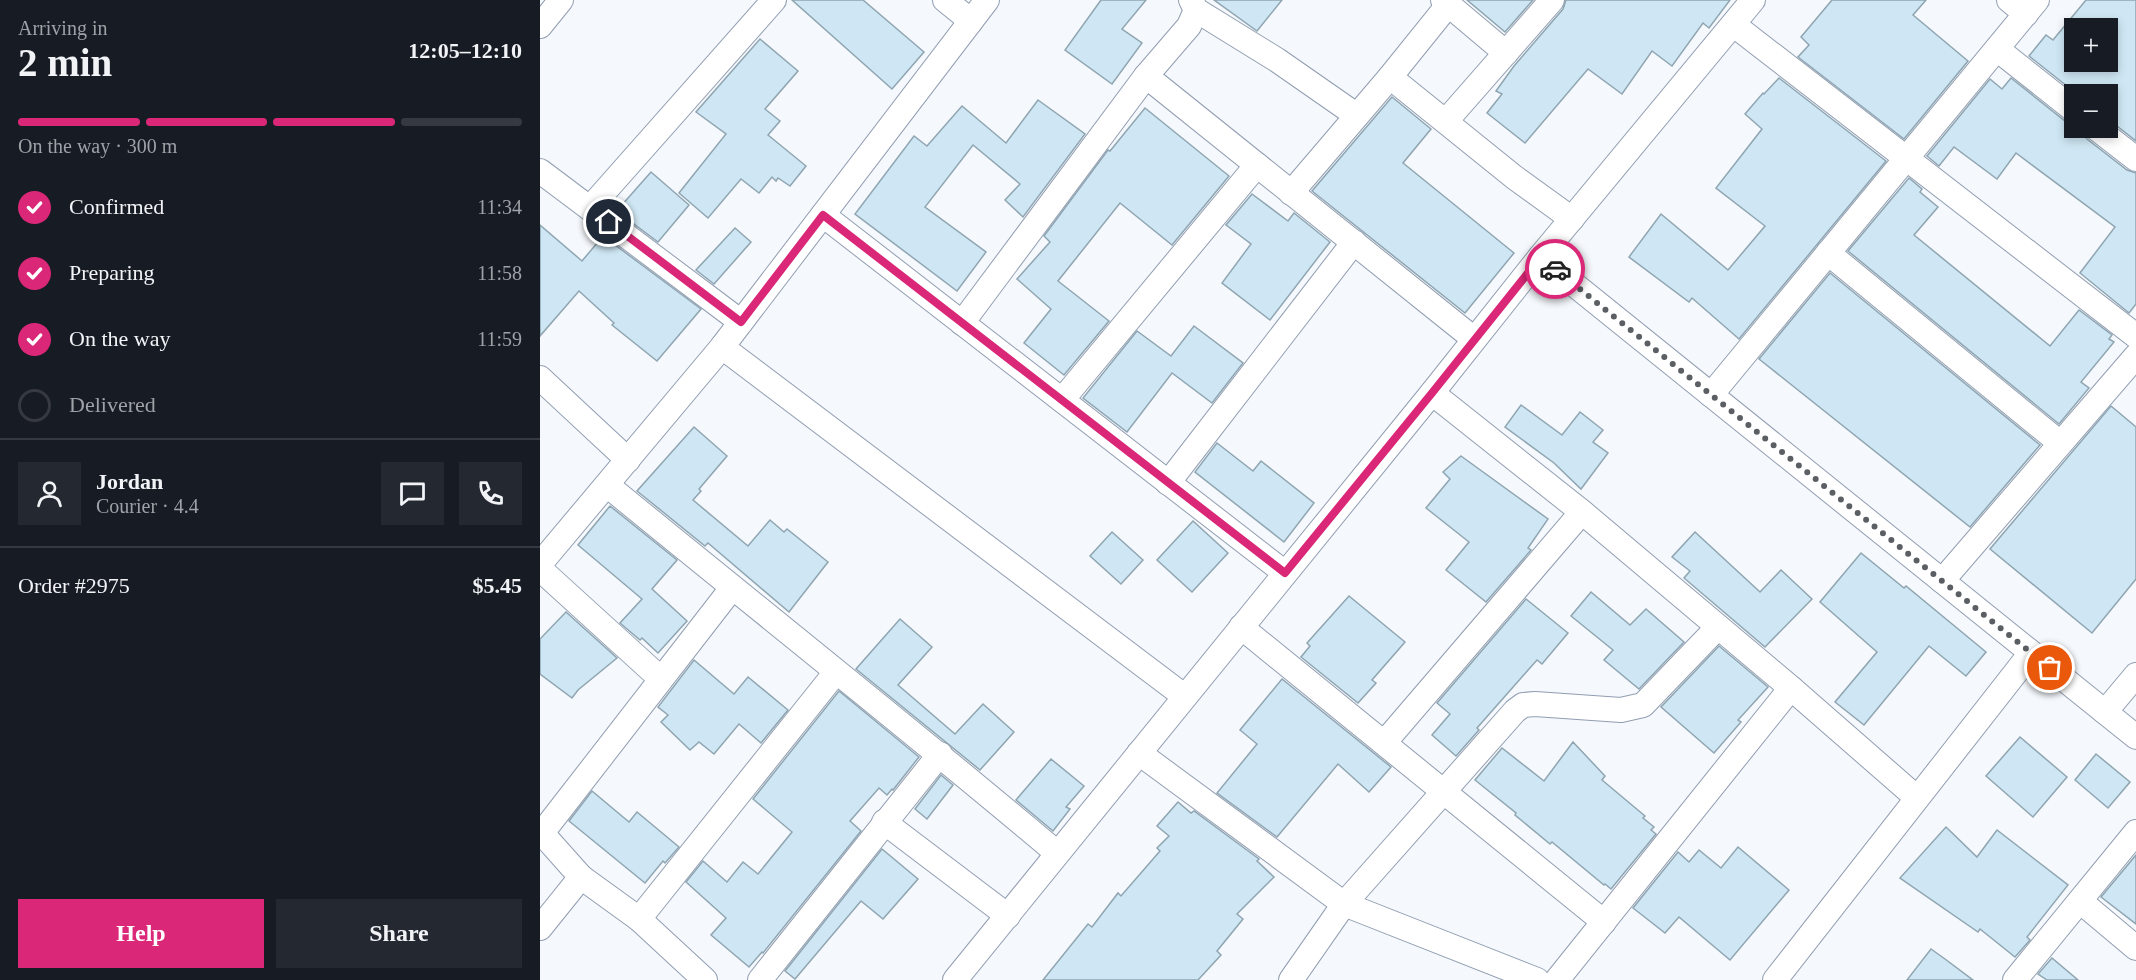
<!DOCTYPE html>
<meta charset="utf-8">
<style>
:root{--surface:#171b24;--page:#242831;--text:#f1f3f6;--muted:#9ea1a6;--line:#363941;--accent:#db2777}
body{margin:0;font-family:"Times New Roman",serif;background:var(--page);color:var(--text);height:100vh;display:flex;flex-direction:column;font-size:22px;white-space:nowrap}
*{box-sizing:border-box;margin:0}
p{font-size:20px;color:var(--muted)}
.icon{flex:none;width:33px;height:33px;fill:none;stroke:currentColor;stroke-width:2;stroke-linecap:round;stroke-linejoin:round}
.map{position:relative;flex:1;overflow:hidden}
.panel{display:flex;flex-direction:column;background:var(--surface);width:540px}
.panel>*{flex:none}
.fabs{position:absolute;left:1524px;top:18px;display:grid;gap:12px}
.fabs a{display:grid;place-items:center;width:54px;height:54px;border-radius:0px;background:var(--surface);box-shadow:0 3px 9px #0003;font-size:30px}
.pin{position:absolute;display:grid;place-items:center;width:51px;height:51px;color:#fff;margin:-26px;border:3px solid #fff;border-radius:50%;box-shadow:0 2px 6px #0007}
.courier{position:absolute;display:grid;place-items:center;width:60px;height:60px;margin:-30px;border:4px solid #db2777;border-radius:50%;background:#fff;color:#222;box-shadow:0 2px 8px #0007}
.summary em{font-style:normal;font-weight:800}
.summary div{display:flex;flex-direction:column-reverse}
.summary{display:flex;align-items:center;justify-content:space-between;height:102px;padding:0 18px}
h1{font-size:39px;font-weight:800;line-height:45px}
.bar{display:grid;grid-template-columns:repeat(4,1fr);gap:9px 6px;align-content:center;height:72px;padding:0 18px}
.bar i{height:8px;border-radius:4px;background:var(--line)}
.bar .active{background:var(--accent)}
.bar p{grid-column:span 4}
.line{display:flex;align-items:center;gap:15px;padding:0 18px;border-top:2px solid var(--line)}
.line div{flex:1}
.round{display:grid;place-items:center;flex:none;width:63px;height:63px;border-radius:0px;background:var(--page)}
ol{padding:0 18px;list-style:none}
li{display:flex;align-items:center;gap:18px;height:66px}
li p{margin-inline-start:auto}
li .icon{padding:6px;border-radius:50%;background:var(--accent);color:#fff;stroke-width:4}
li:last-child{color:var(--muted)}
li i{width:33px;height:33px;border:3px solid var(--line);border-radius:50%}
.primary-button{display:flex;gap:12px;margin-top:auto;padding:12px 18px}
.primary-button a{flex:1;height:69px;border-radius:0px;background:var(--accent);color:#fff;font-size:24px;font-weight:800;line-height:69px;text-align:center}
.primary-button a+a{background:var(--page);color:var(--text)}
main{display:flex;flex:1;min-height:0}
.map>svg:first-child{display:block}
</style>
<main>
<section class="panel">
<div class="summary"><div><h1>2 min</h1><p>Arriving in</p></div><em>12:05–12:10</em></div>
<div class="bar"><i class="active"></i><i class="active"></i><i class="active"></i><i></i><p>On the way · 300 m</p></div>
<ol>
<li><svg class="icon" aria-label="check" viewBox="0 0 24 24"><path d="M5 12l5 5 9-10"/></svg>Confirmed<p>11:34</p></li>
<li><svg class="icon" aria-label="check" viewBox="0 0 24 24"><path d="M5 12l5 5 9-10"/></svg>Preparing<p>11:58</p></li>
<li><svg class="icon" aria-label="check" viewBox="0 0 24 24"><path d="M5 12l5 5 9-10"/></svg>On the way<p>11:59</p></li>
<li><i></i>Delivered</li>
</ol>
<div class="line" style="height:108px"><a class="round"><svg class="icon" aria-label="person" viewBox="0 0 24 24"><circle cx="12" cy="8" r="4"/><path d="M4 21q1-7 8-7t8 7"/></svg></a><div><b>Jordan</b><p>Courier · 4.4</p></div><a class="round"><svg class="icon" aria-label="chat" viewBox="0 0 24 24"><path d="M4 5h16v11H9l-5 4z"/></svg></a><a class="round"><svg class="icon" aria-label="phone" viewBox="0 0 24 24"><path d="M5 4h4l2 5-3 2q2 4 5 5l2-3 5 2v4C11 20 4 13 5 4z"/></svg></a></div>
<div class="line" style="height:78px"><div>Order #2975</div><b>$5.45</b></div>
<div class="primary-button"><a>Help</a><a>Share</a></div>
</section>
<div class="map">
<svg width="1596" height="980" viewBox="0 0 1596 980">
<rect width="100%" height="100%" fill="#f5f8fc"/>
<!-- building -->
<g fill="#cfe7f4" stroke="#8fa5b1" stroke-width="1.5" fill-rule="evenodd">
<polygon points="252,0 323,0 384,52 352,89"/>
<polygon points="561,0 606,0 582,29 602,43 572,84 525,50"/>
<polygon points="674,0 742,0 717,31"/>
<polygon points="927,0 993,0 965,32"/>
<polygon points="1026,0 1190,0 1169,28 1163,23 1132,66 1112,51 1082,94 1048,69 985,143 947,113 962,94 956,91 974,66 1023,9"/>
<polygon points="1292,0 1386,0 1373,15 1428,61 1364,139 1258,57 1269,45 1261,37"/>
<path d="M1546 0H1596V141L1568 119V94H1537L1489 56 1506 35 1513 40ZM1534 28H1568V62H1534Z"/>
<polygon points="220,39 258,71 225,109 240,121 228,135 266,166 250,186 238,178 236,181 232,177 219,193 201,179 168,218 139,193 186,134 156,112"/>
<polygon points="1239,78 1346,161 1199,339 1152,298 1149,302 1089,257 1121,214 1188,270 1225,226 1176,188 1222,129 1205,114 1223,93 1224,94"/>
<polygon points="1471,78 1525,121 1534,124 1534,128 1542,128 1543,134 1547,139 1587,170 1596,173 1596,304 1589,313 1540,273 1575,227 1476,153 1457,179 1414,147 1399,166 1387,156 1450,79 1462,89"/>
<polygon points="852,97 891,129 863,163 974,253 925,313 772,191"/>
<polygon points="498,100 545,134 483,217 465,200 480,184 433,145 385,207 446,252 417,291 315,214 374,136 387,146 422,106 466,143"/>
<polygon points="605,108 689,176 632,245 580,203 518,281 569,321 524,375 484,343 511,309 477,279 510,242 504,236 568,150 570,151"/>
<polygon points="111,172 149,205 118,242 82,215 86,210 81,206"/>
<polygon points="1369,178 1382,189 1380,192 1398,207 1374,235 1510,346 1539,310 1572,335 1569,339 1574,342 1541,382 1549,388 1519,424 1308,251"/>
<polygon points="712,194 748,221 754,213 790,242 730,320 682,283 711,244 686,225"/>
<polygon points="0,225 42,261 63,236 161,309 117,361 72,325 74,323 39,291 0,336"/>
<polygon points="195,228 211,242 174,284 156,270"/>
<polygon points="1290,273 1500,445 1430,527 1219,359"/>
<polygon points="654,326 703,363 672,403 632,373 587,432 543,398 597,331 631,356"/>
<polygon points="981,405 1022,435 1040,412 1063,430 1053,442 1068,453 1041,489 1014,463 965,427"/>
<polygon points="1571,406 1596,427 1596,579 1552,633 1450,549"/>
<polygon points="154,427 187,456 159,489 161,491 153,500 208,546 230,520 244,532 247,529 288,562 249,612 168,543 165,546 97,491"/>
<polygon points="677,443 713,471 721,461 774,503 744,542 655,472"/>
<polygon points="921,456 1008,519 988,548 991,550 946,602 906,570 929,542 886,508 910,479 903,472"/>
<polygon points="70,506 137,560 112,589 147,621 118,653 102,638 100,640 80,623 102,599 38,545"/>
<polygon points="653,521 688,553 652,592 617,560"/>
<polygon points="572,532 603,560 581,584 550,556"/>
<polygon points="1155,532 1220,592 1241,570 1272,599 1225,647 1144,578 1150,571 1132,557"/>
<polygon points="1321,553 1364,588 1366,586 1446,652 1426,676 1389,646 1324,725 1295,702 1337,652 1280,602"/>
<polygon points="1051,592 1090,625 1106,609 1144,642 1099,689 1064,660 1073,650 1031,616"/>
<polygon points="809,596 865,642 832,680 836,683 818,703 761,657 770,646 767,643"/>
<polygon points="986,599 1028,633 1002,664 997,660 937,728 939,730 916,756 892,735 910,714 897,703"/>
<polygon points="26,612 77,658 38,690 32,698 0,674 0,639"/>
<polygon points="360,619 392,647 358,685 415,734 443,704 474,732 440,770 316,669"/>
<polygon points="1179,646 1228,687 1198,720 1201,722 1174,753 1121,707"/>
<polygon points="154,660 194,694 208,677 248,710 221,743 199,724 174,754 159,742 150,750 121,722 128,715 118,707"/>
<polygon points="742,679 851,767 829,792 798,764 737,837 677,793 717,744 700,730"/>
<polygon points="299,691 379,757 353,790 352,789 347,795 339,788 310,821 321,831 223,953 222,952 209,967 171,935 186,918 146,882 163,861 187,882 203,862 218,874 252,832 213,799"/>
<polygon points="1480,737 1527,777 1493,817 1446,776"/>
<polygon points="1033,742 1065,776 1062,780 1105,816 1103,818 1114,827 1111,830 1116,834 1071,889 1065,884 1064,885 1012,842 1010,844 975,815 976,813 935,780 962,748 1004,781"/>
<polygon points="1556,754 1590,782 1568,808 1535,780"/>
<polygon points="511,759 544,786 526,807 530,809 513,831 476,800"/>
<polygon points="401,775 413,785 387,819 375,809"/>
<polygon points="52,791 89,822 97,812 139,847 125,863 123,861 105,883 29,821"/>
<polygon points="638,802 651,813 654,811 719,859 717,861 734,877 697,914 703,919 677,951 681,955 658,980 503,980 548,924 552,927 578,893 581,896 620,851 617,848 629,836 617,826"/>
<polygon points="1406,827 1437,857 1457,830 1528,885 1487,937 1490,940 1475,957 1440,929 1438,932 1360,878"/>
<polygon points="1198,847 1249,890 1190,960 1139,917 1125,933 1093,908 1138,852 1149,862 1159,850 1181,868"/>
<polygon points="342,849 378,879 343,919 321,901 255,979 245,971"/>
<polygon points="1596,855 1596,924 1561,897"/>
<polygon points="1391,949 1405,959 1433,980 1367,980"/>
<polygon points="1512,958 1538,980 1507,980 1498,974"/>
</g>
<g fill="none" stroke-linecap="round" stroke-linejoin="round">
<!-- street casing -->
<g stroke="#919eb1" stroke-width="26">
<g id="street">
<polyline points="405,0 431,21"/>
<polyline points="651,0 656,10 737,60 816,115"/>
<polyline points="903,0 966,53"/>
<polyline points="1469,0 1486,14"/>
<polyline points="1194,25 1596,336"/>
<polyline points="0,26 21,0"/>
<polyline points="1457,49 1534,110"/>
<polyline points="606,76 934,339"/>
<polyline points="850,77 908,5"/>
<polyline points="906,121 1012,0"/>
<polyline points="1556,128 1596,159"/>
<polyline points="0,171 201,322"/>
<polyline points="751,193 850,77 974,177 1032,219"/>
<polyline points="50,208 234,0"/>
<polyline points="283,215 745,573"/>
<polyline points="1288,253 1520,443"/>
<polyline points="1000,257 1596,737"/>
<polyline points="422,323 606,76 649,26 656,10"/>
<polyline points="182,347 644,696"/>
<polyline points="0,378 88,460"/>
<polyline points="892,393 1042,512 1251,688 1377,798"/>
<polyline points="1171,395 1497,0"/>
<polyline points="522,400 717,165"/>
<polyline points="628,483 814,242"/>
<path d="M67 485C217 608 369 728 517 853"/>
<polyline points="0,564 182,347 447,0"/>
<polyline points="0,569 121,679"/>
<polyline points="1402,581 1596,356"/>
<polyline points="701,627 1064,922"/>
<polyline points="1565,712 1596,675"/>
<polyline points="844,743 1042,512"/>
<polyline points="599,753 804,904 997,980"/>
<polyline points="344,822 468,916"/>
<polyline points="0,831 41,877 99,919 165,980"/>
<polyline points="2,833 192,588"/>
<polyline points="1540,901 1596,948"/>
<polyline points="99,919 296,672"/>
<polyline points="0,928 41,877"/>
<polyline points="220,980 400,754"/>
<polyline points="415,980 892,393 1000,257 1213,0"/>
<polyline points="751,980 804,904 975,711 983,705 995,704 1081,710 1103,705 1178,627"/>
<polyline points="1017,980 1251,688"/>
<polyline points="1235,980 1491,653"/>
<polyline points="1475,980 1596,832"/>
</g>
</g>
<!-- street -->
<use href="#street" stroke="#fff" stroke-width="24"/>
</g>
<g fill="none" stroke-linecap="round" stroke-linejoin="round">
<!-- done -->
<polyline stroke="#5b5f64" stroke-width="6" stroke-dasharray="0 10.8" points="1015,269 1510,668"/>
<!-- route -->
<polyline stroke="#db2777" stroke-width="8" points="69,222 201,322 283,215 745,573 892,393 1000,258 1015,269"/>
</g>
</svg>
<div class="fabs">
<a>+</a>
<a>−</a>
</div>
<div class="pin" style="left:1510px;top:668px;background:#ea580c"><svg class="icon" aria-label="bag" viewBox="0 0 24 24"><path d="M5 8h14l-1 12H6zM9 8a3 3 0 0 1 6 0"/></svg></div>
<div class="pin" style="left:69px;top:222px;background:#1f2937"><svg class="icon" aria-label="home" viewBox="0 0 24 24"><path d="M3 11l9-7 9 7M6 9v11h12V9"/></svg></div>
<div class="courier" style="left:1015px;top:269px"><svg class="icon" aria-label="car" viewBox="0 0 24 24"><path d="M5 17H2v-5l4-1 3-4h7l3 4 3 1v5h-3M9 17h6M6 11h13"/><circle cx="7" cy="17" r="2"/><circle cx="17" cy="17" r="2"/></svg></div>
</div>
</main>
